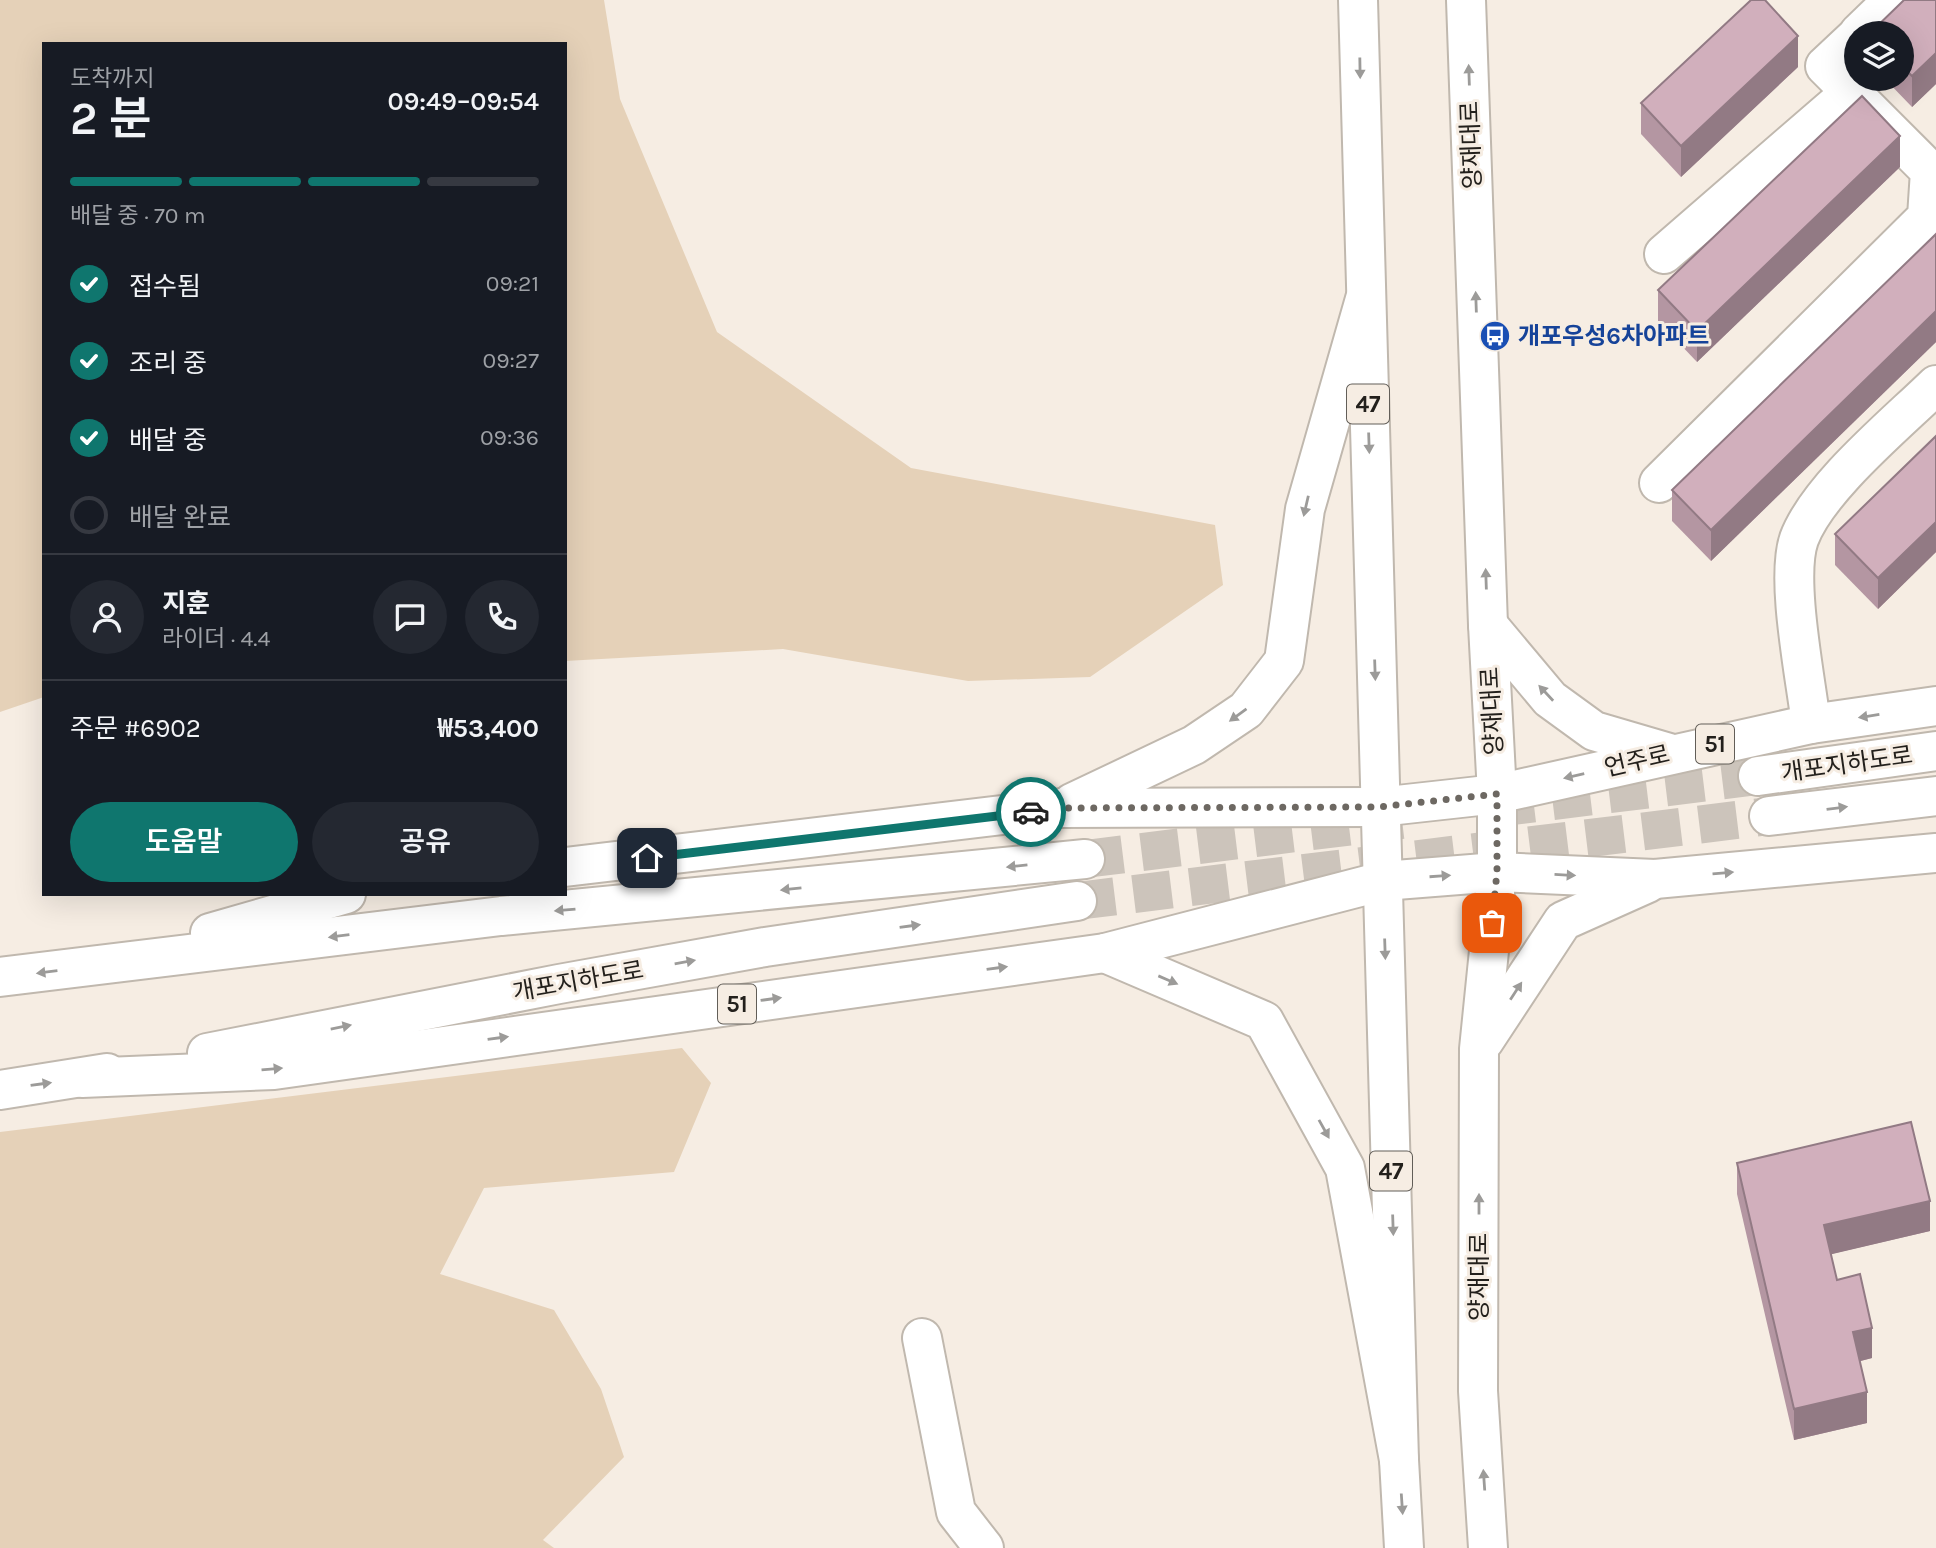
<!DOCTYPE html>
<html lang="ko">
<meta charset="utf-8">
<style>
:root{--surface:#171b24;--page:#242831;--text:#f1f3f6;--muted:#9ea1a6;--line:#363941;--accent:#0f766e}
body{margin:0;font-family:Karla,"Noto Sans KR",sans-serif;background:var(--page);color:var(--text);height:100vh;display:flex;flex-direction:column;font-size:26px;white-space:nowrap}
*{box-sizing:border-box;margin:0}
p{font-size:23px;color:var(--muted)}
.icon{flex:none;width:38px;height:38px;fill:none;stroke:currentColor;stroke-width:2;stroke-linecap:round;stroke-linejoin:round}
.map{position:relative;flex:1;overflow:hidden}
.side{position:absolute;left:42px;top:42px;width:525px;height:854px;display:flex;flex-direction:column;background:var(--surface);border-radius:0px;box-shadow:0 7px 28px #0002}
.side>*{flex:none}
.tools{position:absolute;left:1844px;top:21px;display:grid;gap:14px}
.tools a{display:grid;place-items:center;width:70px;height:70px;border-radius:50%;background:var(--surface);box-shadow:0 7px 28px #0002;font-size:35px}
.pin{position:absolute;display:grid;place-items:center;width:60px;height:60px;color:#fff;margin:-30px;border-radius:14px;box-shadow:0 4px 10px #0006}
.courier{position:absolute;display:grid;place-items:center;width:70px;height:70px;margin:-35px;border:5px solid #0f766e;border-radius:50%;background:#fff;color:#222;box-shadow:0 2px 9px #0007}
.headline em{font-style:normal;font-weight:600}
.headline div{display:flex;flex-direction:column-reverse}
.headline{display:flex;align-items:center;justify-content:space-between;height:119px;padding:0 28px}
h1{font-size:46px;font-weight:600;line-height:52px}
.bar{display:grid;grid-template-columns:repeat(4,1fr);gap:10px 7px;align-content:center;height:84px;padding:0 28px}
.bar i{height:9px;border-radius:5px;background:var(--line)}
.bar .current{background:var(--accent)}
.bar p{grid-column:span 4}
.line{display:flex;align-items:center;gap:18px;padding:0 28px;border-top:2px solid var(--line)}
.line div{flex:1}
.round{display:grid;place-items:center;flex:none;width:74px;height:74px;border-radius:37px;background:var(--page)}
ol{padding:0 28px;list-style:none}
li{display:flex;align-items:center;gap:21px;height:77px}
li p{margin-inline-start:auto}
li .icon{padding:7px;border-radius:50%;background:var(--accent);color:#fff;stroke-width:4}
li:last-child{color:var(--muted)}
li i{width:38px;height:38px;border:4px solid var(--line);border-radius:50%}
.primary-button{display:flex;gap:14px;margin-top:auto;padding:14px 28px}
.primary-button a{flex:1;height:80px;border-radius:42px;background:var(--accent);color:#fff;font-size:28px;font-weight:600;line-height:80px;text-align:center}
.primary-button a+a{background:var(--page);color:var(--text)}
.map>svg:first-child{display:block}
</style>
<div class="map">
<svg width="1936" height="1548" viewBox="0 0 1936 1548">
<rect width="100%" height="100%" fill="#f6ede3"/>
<!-- green -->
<g fill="#e5d1b8">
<polygon points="0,0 604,0 620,99 717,332 911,468 1215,525 1223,585 1090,677 968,681 783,649 565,661 565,44 44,44 44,697 0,712"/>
<polygon points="682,1048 711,1083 674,1172 484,1188 440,1274 554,1310 601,1389 624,1457 543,1540 554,1548 0,1548 0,1132"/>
</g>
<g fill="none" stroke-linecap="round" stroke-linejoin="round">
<!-- highway-tunnel -->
<g stroke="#ccc4bb" stroke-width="38" stroke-dasharray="38 19" stroke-linecap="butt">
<polyline points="1496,808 1758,776"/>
<polyline points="1085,859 1402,820"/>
<polyline points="1077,901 1769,816"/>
</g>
<!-- minor casing -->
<g stroke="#c0b8ae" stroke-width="42">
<g id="minor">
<polyline points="1859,33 1893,0"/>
<polyline points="1664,254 1851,92"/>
<polyline points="1659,483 1927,217 1930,171 1825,66 1857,36"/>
<path d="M1811 724C1806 680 1785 579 1799 539 1818 488 1896 424 1936 385"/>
<polyline points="922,1338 956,1512 984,1548"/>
</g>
</g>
<!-- major casing -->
<g stroke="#c0b8ae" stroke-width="42">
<g id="major">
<polyline points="1358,0 1399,1460 1404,1548"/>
<polyline points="1466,0 1488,625 1497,794 1497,872 1479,1049 1478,1391 1488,1548"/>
<polyline points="1488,625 1550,699 1594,731 1669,753"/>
<polyline points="1379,807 1497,794 1811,724 1936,706"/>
<polyline points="1383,881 1497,872 1655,879 1936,853"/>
<polyline points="1484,1041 1563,921 1648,883"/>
</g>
</g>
<!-- highway casing -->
<g stroke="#c0b8ae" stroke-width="42">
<g id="highway">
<polyline points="1758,776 1936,751"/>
<polyline points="1072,803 1194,745 1246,710 1284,661 1305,509 1365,299"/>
<polyline points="1769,816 1936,796"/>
<polyline points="565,867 1061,808 1379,807"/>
<polyline points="210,933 346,894"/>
<polyline points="1105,953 1264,1021 1345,1168 1399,1460"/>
<polyline points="0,977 501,916 1085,859"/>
<polyline points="207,1053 559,984 765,947 1077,901"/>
<polyline points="82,1078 274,1070 1105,953 1383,881"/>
<polyline points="0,1090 107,1073"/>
</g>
</g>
<!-- minor -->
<use href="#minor" stroke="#fff" stroke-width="38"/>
<!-- major -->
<use href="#major" stroke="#fff" stroke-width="38"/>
<!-- highway -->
<use href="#highway" stroke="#fff" stroke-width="38"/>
</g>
<!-- wall -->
<g fill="#b496a2">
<polygon points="1936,0 1936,84 1912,107 1885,79 1902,79 1902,33"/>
<polygon points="1798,67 1681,177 1641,134 1641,103"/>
<polygon points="1900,167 1697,362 1658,321 1658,290"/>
<polygon points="1936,234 1936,342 1711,561 1672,521 1672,490"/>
<polygon points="1936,436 1936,552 1878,609 1835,565 1835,534"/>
<polygon points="1737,1163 1930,1231 1831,1254 1837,1280 1872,1358 1860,1361 1867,1423 1794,1440 1737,1194"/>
</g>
<!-- shaded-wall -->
<g fill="#927a84">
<polygon points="1798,36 1798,67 1681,177 1681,146"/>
<polygon points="1936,53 1936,84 1912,107 1912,76"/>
<polygon points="1900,136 1900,167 1697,362 1697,331"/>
<polygon points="1936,311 1936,342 1711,561 1711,530"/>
<polygon points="1936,522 1936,552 1878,609 1878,578"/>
<polygon points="1930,1201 1930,1231 1824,1256 1824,1225"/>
<polygon points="1872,1328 1872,1358 1853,1363 1853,1332"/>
<polygon points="1867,1392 1867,1423 1794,1440 1794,1409"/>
</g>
<!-- building -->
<g fill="#d1afbc" stroke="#927a84" stroke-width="2">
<polygon points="1751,0 1765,0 1798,36 1681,146 1641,103"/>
<polygon points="1904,0 1936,0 1936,53 1912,76 1902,66 1902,33 1870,33"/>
<polygon points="1862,96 1900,136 1697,331 1658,290"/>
<polygon points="1936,234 1936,311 1711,530 1672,490"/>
<polygon points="1936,436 1936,522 1878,578 1835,534"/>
<polygon points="1911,1122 1930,1201 1824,1225 1837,1280 1860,1274 1872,1328 1853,1332 1867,1392 1794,1409 1737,1163"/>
</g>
<!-- one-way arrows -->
<defs><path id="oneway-solid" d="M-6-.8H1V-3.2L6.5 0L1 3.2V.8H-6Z" transform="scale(1.75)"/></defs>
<g fill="#9c9b99">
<use href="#oneway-solid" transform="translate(1360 68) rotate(89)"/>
<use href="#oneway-solid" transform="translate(1469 75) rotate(-92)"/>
<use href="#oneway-solid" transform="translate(1476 302) rotate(-92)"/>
<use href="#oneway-solid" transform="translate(1369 443) rotate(88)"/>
<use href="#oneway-solid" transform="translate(1306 506) rotate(103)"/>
<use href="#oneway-solid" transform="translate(1486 579) rotate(-92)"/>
<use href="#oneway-solid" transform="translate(1375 670) rotate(88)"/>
<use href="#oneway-solid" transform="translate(1546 693) rotate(-133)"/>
<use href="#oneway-solid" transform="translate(1238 715) rotate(144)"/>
<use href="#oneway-solid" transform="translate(1869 716) rotate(171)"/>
<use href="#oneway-solid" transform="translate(1574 776) rotate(167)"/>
<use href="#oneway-solid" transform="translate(1837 808) rotate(-7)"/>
<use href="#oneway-solid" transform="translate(1017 866) rotate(174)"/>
<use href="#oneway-solid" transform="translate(1723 873) rotate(-5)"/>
<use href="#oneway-solid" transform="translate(1565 875) rotate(3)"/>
<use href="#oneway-solid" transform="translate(1440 876) rotate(-4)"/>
<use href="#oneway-solid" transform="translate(791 889) rotate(174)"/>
<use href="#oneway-solid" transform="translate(565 910) rotate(175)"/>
<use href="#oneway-solid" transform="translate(910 926) rotate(-8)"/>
<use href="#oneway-solid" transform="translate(339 936) rotate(173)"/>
<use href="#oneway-solid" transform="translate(1385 949) rotate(88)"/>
<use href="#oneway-solid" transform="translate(685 962) rotate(-10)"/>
<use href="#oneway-solid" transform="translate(997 968) rotate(-8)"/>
<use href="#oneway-solid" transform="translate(47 972) rotate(173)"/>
<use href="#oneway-solid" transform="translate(1168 980) rotate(23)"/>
<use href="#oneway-solid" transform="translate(1516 991) rotate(-57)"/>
<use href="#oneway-solid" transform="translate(771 999) rotate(-8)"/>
<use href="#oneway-solid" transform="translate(341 1027) rotate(-11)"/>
<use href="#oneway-solid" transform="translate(498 1038) rotate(-8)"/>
<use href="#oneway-solid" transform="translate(272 1069) rotate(-5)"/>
<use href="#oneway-solid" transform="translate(41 1084) rotate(-8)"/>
<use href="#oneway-solid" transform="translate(1324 1129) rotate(61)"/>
<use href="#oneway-solid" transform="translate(1479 1204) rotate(-90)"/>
<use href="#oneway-solid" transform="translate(1393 1225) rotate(88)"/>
<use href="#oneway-solid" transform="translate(1484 1480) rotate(-94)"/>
<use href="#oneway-solid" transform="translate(1402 1504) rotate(86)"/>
</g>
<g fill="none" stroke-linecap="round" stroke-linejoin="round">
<!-- done -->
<polyline stroke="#6d6862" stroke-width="7" stroke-dasharray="0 12.6" points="1031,812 1061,808 1379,807 1497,794 1497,872 1492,923"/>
<!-- route -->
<polyline stroke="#0f766e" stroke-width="9" points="647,858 1031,812"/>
</g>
<!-- icons -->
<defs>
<g id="bus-disc" transform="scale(1.575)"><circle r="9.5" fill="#1a4fb4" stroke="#f6ede3"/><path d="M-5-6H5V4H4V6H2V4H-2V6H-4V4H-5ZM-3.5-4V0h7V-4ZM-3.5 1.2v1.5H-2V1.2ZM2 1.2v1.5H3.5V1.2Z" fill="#fff"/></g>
</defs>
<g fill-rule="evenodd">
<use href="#bus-disc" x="1495" y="336"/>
</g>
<g text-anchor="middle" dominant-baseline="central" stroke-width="6" stroke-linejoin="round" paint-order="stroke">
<!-- shield labels -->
<g fill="#f6ede3" stroke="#625e58" stroke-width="2">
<rect x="1347" y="384.5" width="42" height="39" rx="5"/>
<rect x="1696" y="724.5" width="38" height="39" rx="5"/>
<rect x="718" y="984.5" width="38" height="39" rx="5"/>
<rect x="1370" y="1151.5" width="42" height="39" rx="5"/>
</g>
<g font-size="23" font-weight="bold" fill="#23201c">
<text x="1368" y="404">47</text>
<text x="1715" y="744">51</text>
<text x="737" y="1004">51</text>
<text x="1391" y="1171">47</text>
</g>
<!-- street labels -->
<g font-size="24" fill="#23201c" stroke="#f6ede3">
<text transform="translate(1471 145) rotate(-92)">양재대로</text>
<text transform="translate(1492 711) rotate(-93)">양재대로</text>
<text transform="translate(1637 761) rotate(-13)">언주로</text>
<text transform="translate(1847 764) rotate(-8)">개포지하도로</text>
<text transform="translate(578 981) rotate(-10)">개포지하도로</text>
<text transform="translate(1479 1277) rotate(-90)">양재대로</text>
</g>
<!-- transit labels -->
<g font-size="24" font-weight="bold" fill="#164399" stroke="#f6ede3" text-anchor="start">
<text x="1518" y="336">개포우성6차아파트</text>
</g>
</g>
</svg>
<div class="tools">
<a><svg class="icon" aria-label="layers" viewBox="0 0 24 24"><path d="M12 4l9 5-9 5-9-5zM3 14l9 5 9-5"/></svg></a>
</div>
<div class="pin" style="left:1492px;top:923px;background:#ea580c"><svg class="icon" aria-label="bag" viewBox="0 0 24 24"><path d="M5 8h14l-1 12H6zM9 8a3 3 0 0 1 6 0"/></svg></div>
<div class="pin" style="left:647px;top:858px;background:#1f2937"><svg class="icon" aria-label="home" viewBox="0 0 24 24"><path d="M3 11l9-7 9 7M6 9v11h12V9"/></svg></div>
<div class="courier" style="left:1031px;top:812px"><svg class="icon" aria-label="car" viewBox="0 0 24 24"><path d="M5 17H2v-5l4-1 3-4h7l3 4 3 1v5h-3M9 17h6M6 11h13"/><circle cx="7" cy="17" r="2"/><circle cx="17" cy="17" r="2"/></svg></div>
<section class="side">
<div class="headline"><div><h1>2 분</h1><p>도착까지</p></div><em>09:49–09:54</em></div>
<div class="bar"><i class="current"></i><i class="current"></i><i class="current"></i><i></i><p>배달 중 · 70 m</p></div>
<ol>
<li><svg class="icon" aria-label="check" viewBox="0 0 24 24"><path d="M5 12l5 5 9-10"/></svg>접수됨<p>09:21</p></li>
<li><svg class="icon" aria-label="check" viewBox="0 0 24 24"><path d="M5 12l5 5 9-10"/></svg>조리 중<p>09:27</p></li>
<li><svg class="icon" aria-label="check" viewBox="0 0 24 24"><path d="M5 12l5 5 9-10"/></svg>배달 중<p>09:36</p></li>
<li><i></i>배달 완료</li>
</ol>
<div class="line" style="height:126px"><a class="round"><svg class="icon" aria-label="person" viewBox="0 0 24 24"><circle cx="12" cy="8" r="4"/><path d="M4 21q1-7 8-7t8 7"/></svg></a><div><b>지훈</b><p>라이더 · 4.4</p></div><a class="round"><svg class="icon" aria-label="chat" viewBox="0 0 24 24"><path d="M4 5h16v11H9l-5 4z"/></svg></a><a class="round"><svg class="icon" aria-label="phone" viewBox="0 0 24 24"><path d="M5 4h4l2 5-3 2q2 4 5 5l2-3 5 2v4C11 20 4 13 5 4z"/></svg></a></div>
<div class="line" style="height:91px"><div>주문 #6902</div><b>₩53,400</b></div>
<div class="primary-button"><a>도움말</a><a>공유</a></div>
</section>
</div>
